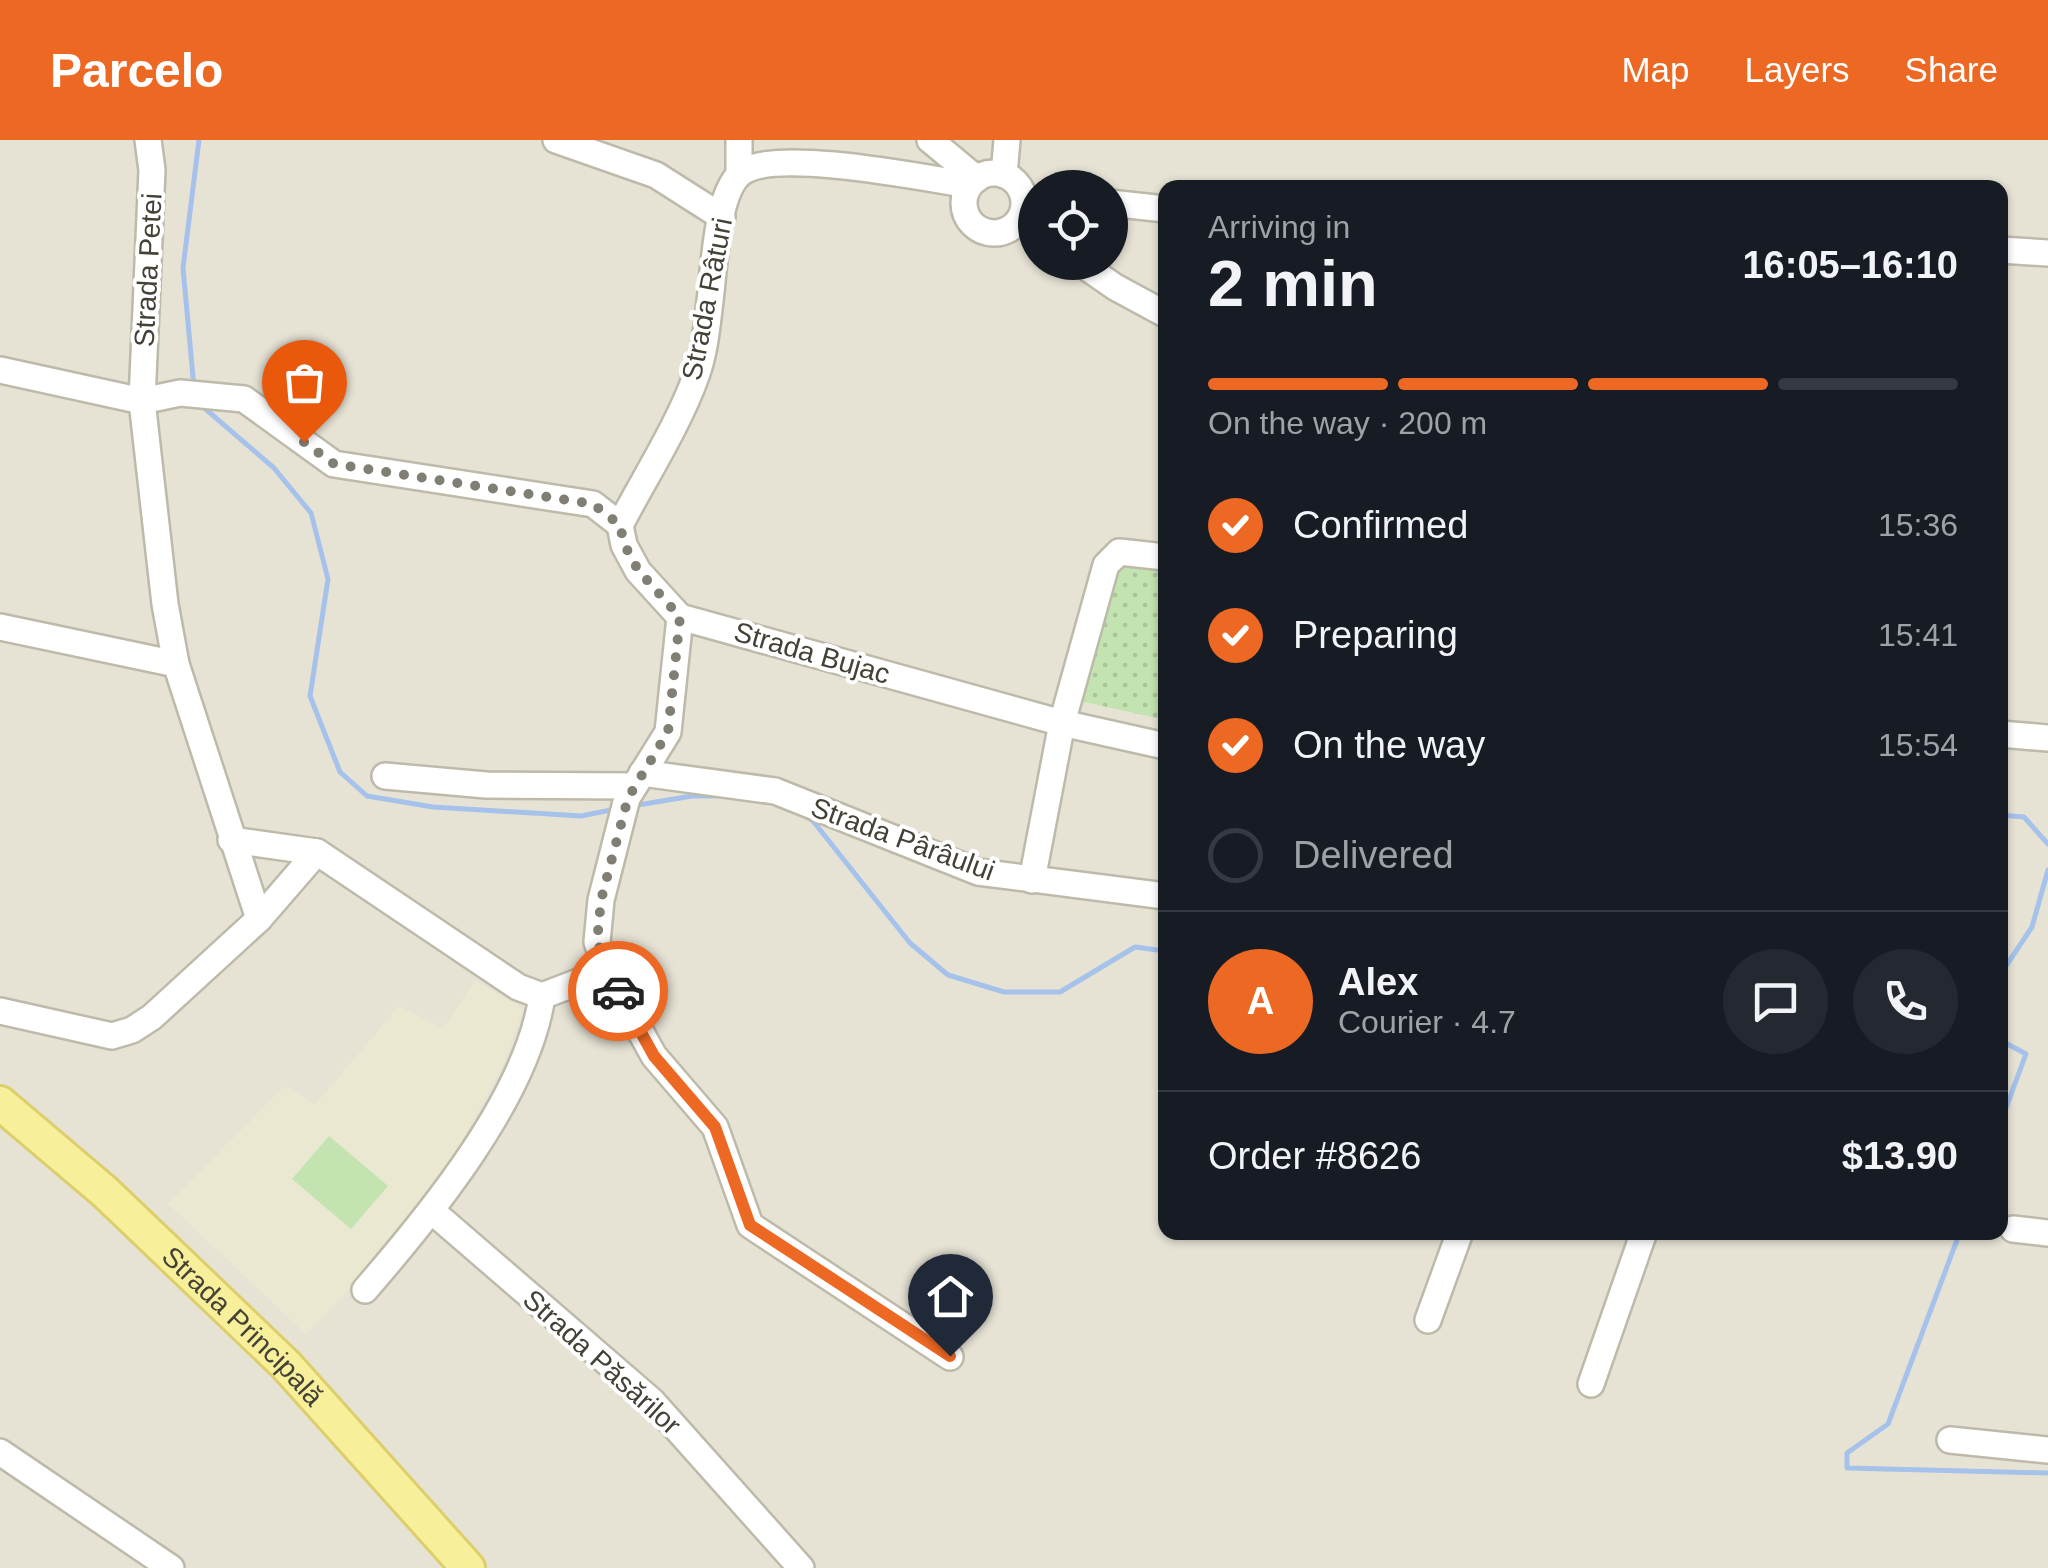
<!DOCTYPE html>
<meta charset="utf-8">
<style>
:root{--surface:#171b24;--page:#242831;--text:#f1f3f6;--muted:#9ea1a6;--line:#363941;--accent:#ec6823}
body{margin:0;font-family:Arial,sans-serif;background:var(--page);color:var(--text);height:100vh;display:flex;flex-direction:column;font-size:38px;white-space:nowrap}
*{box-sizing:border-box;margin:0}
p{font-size:32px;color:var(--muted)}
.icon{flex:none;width:55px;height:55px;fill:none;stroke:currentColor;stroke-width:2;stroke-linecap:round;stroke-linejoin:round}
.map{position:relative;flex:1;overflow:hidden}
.side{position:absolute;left:1158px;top:40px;width:850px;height:1060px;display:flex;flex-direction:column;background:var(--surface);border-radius:20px;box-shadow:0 2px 8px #0004}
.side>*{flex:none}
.tools{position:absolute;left:1018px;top:30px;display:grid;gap:20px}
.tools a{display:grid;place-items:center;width:110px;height:110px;border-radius:50%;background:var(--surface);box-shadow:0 2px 8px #0004;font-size:50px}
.pin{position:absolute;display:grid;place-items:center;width:85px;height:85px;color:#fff;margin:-102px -42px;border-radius:50% 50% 50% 0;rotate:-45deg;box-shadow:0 0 10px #0007}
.pin .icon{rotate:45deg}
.courier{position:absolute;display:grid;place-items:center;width:100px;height:100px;margin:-50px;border:8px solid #ec6823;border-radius:50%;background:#fff;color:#222;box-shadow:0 2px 12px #0007}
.head em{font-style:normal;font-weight:800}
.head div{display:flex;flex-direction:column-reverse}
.head{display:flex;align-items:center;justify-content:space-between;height:170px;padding:0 50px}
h1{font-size:65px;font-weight:800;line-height:75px}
.bar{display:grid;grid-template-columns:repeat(4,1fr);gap:15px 10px;align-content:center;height:120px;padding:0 50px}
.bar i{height:12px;border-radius:8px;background:var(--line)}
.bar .current{background:var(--accent)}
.bar p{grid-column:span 4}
.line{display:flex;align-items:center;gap:25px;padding:0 50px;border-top:2px solid var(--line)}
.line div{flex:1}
.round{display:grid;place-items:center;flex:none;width:105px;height:105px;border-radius:52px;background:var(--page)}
ol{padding:0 50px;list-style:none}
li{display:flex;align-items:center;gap:30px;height:110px}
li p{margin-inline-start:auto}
li .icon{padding:10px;border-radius:50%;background:var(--accent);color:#fff;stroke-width:4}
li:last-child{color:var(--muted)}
li i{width:55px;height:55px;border:5px solid var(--line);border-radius:50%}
header{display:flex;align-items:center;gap:60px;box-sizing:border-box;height:140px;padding:0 50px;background:var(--accent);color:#fff}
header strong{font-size:48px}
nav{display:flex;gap:55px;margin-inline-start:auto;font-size:35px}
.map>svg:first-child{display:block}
</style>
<header>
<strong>Parcelo</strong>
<nav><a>Map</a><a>Layers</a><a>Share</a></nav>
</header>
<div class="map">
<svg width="2048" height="1428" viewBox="0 0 2048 1428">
<defs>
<pattern id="park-dots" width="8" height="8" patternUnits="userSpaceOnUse" patternTransform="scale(2.5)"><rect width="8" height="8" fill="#c3e4b1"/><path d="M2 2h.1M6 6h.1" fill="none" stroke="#a9c599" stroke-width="1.8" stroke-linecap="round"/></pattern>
</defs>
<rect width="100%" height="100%" fill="#f2f1e6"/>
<!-- residential -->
<path fill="#e6e3d5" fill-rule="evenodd" d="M0 0H2048V1428H0ZM1035 48H1110V122H1035ZM1165 48H2000V1092H1165Z"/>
<!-- education -->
<polygon fill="#eae8d1" points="475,840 523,869 503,925 437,1048 397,1100 306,1194 168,1064 285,946 315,965 399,866 443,889"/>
<!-- grass -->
<polygon fill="#c3e4b1" points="329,996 388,1046 351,1089 292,1039"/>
<!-- park -->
<polygon fill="url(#park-dots)" points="1121,425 1165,432 1165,580 1080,561"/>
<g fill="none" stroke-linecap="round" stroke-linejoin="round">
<!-- stream -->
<g stroke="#a6c2eb" stroke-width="5">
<polyline points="194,248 183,128 199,0"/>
<polyline points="202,266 274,328 311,373 328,439 310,556 340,632 367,656 433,667 581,676 616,669"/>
<polyline points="632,666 692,656 720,656"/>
<polyline points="2000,675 2024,677 2048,704"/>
<polyline points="805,676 813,681 910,803 948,835 1004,852 1060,852 1135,807 1165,811"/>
<polyline points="2000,835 2032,787 2048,730"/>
<polyline points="2000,900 2026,914 2000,984"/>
<polyline points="1960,1092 1888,1284 1847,1313 1847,1328 2048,1333"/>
</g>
<!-- minor casing -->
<g stroke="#bdbaa9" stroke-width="30">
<g id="minor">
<polyline points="148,0 152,30 142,261 165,464 176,524 259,779"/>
<polyline points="556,0 656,35 722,77"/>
<polyline points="930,0 977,39"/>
<circle cx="994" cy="63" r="30"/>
<polyline points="739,33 739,0"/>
<polyline points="1004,35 1007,0"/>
<polyline points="1110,63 1165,69"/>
<polyline points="2000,110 2048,113"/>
<polyline points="1079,122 1115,147 1165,174"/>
<polyline points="0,230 142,261 180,253 244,259 334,324 593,364 620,385 624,405 638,431 680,477 1062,583 1165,606"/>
<path d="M620 385C644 339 679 284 696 236 705 212 707 185 710 161 714 131 716 47 744 31 781 9 924 38 970 45"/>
<polyline points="0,487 176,524"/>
<polyline points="2000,594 2048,598"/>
<polyline points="642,633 775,651 978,732 1165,756"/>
<polyline points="385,636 486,645 634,646"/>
<polyline points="231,700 317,712 518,847 542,856 607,831 597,802 601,760 627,658 668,592 680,477"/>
<polyline points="1032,740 1062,583 1106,425 1119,412 1165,417"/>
<polyline points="607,831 654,916 715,987 750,1085 950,1217"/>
<polyline points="0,871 112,896 132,890 152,877 259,779 317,712"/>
<polyline points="433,1072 652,1261 801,1428"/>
<polyline points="2013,1089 2048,1093"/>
<path d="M365 1150C430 1075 528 956 542 856"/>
<polyline points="1428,1180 1460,1092"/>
<polyline points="1591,1244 1644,1092"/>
<polyline points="1950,1300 2048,1310"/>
<polyline points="0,1312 171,1428"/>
</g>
</g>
<!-- major casing -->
<g stroke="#dccf6b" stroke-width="38">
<g id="major">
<path id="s1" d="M0 963 105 1052 286 1225 468 1428"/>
</g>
</g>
<!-- minor -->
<use href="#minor" stroke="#fff" stroke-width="25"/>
<!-- major -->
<use href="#major" stroke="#f8ef9a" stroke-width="32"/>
</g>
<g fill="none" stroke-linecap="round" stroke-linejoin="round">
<!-- done -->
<polyline stroke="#817f74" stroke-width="10" stroke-dasharray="0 18" points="304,302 334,324 593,364 620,385 624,404 638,430 680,477 668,592 628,658 601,760 597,802 618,851"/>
<!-- route -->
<polyline stroke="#ec6823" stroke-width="12" points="618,851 654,916 715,987 750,1085 950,1216"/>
</g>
<g text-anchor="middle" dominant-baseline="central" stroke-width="8" stroke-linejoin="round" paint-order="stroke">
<!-- street labels -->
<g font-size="28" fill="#444136" stroke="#fff">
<text transform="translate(148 130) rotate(-87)">Strada Petei</text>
<text transform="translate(707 159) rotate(-79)">Strada Râturi</text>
<text transform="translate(812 513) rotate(16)">Strada Bujac</text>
<text transform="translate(903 699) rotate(20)">Strada Pârâului</text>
<text stroke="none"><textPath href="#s1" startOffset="330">Strada Principală</textPath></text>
<text transform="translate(602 1222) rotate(42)">Strada Păsărilor</text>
</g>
</g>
</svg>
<div class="tools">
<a><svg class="icon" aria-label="locate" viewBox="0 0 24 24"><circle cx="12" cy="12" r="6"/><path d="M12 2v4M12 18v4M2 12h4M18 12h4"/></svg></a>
</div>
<div class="pin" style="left:304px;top:302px;background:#ea580c"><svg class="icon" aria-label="bag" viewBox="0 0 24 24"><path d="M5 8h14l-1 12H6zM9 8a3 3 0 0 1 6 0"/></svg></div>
<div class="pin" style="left:950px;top:1216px;background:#1f2937"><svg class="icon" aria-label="home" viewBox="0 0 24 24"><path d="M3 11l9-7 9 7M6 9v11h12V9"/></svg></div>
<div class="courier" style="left:618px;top:851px"><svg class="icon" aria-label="car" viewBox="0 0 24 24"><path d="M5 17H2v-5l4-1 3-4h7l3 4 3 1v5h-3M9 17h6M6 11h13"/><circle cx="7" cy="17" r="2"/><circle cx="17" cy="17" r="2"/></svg></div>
<section class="side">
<div class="head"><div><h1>2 min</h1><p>Arriving in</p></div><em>16:05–16:10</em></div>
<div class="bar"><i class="current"></i><i class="current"></i><i class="current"></i><i></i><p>On the way · 200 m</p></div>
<ol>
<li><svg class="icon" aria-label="check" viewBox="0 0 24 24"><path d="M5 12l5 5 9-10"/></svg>Confirmed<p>15:36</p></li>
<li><svg class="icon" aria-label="check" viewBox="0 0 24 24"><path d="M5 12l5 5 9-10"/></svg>Preparing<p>15:41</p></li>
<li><svg class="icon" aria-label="check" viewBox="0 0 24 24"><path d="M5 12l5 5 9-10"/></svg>On the way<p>15:54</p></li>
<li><i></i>Delivered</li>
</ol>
<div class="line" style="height:180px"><b class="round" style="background:var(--accent);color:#fff">A</b><div><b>Alex</b><p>Courier · 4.7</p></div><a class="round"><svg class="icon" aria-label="chat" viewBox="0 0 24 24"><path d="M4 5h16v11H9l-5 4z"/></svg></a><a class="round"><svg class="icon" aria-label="phone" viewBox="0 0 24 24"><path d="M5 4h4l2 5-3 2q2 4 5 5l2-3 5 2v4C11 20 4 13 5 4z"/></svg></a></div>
<div class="line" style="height:130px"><div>Order #8626</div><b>$13.90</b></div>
</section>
</div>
